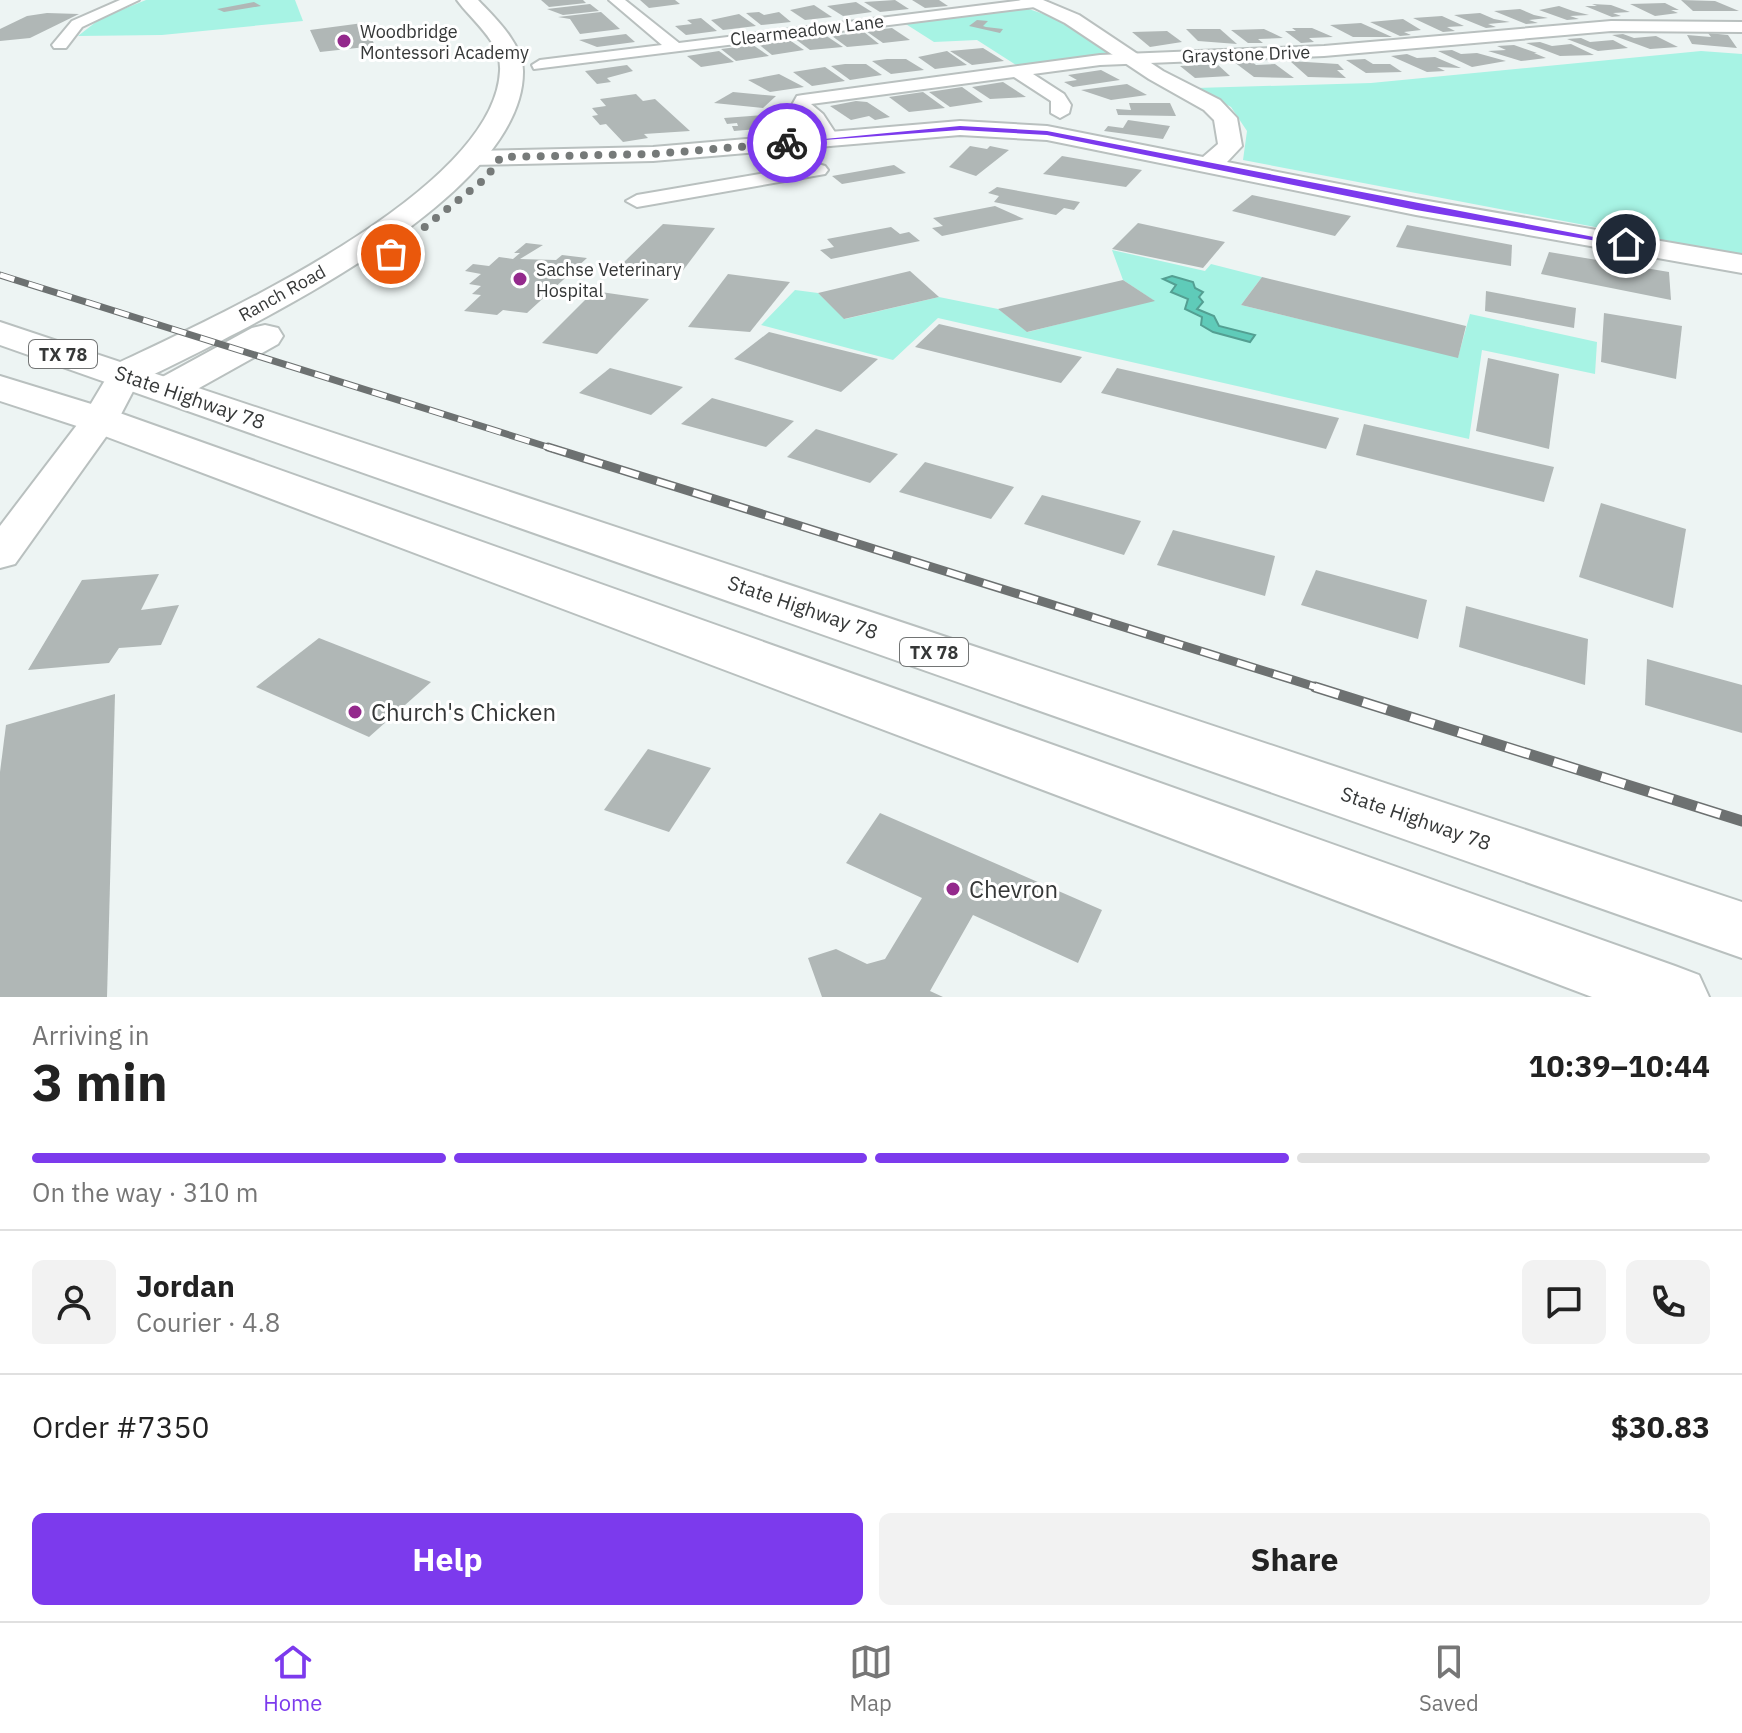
<!DOCTYPE html>
<meta charset="utf-8">
<style>
:root{--surface:#fff;--page:#f2f2f2;--text:#222;--muted:#767676;--line:#e0e0e0;--accent:#7c3aed}
body{margin:0;font-family:"IBM Plex Sans",sans-serif;background:var(--page);color:var(--text);height:100vh;display:flex;flex-direction:column;font-size:30px;white-space:nowrap}
*{box-sizing:border-box;margin:0}
p{font-size:26px;color:var(--muted)}
.icon{flex:none;width:44px;height:44px;fill:none;stroke:currentColor;stroke-width:2;stroke-linecap:round;stroke-linejoin:round}
.map{position:relative;height:997px;overflow:hidden}
.side{display:flex;flex-direction:column;background:var(--surface);flex:1}
.side>*{flex:none}
.pin{position:absolute;display:grid;place-items:center;width:68px;height:68px;color:#fff;margin:-34px;border:4px solid #fff;border-radius:50%;box-shadow:0 2px 8px #0007}
.courier{position:absolute;display:grid;place-items:center;width:80px;height:80px;margin:-40px;border:6px solid #7c3aed;border-radius:50%;background:#fff;color:#222;box-shadow:0 2px 10px #0007}
.head em{font-style:normal;font-weight:700}
.head div{display:flex;flex-direction:column-reverse}
.head{display:flex;align-items:center;justify-content:space-between;height:136px;padding:0 32px}
h1{font-size:52px;font-weight:700;line-height:60px}
.bar{display:grid;grid-template-columns:repeat(4,1fr);gap:12px 8px;align-content:center;height:96px;padding:0 32px}
.bar i{height:10px;border-radius:6px;background:var(--line)}
.bar .current{background:var(--accent)}
.bar p{grid-column:span 4}
.line{display:flex;align-items:center;gap:20px;padding:0 32px;border-top:2px solid var(--line)}
.line div{flex:1}
.round{display:grid;place-items:center;flex:none;width:84px;height:84px;border-radius:12px;background:var(--page)}
.button{display:flex;gap:16px;margin-top:auto;padding:16px 32px}
.button a{flex:1;height:92px;border-radius:12px;background:var(--accent);color:#fff;font-size:32px;font-weight:700;line-height:92px;text-align:center}
.button a+a{background:var(--page);color:var(--text)}
.menu{display:flex;justify-content:space-around;align-items:center;height:112px;border-top:2px solid var(--line);background:var(--surface);font-size:22px;color:var(--muted)}
.menu a{display:grid;justify-items:center;gap:4px}
.menu .current{color:var(--accent)}
.map>svg:first-child{display:block}
</style>
<div class="map">
<svg width="1742" height="997" viewBox="0 0 1742 997">
<rect width="100%" height="100%" fill="#edf4f3"/>
<!-- green -->
<g fill="#a7f3e4">
<polygon points="146,0 295,0 303,21 162,35 78,36 101,18"/>
<polygon points="1023,7 1064,21 1110,51 1104,57 1019,67 977,40 934,42 901,21"/>
<polygon points="1701,51 1742,54 1742,255 1243,160 1247,131 1231,107 1196,88 1371,83"/>
<polygon points="1112,250 1205,271 1211,264 1262,277 1241,305 1458,357 1470,314 1597,342 1595,374 1482,350 1469,439 938,318 893,360 761,325 795,290 818,293 845,319 939,297 998,309 1028,332 1153,300 1123,280"/>
</g>
<!-- water -->
<polygon fill="#5fcbb9" stroke="#539f92" stroke-width="2" points="1172,276 1193,282 1195,288 1203,292 1199,297 1203,302 1197,309 1214,316 1219,326 1255,335 1250,342 1213,332 1201,325 1202,317 1185,309 1188,299 1171,292 1176,285 1163,279"/>
<!-- building -->
<g fill="#b0b7b6">
<polygon points="541,0 583,0 586,3 549,7"/>
<polygon points="640,0 675,0 680,4 649,8"/>
<polygon points="895,0 909,9 880,12 864,2"/>
<polygon points="912,0 939,0 948,6 925,8"/>
<polygon points="1681,0 1715,1 1739,11 1693,11"/>
<polygon points="254,2 261,6 224,12 217,9"/>
<polygon points="856,2 872,12 843,16 827,6"/>
<polygon points="1665,3 1679,10 1671,10 1678,13 1655,16 1630,4"/>
<polygon points="590,4 599,11 563,15 547,9"/>
<polygon points="1592,4 1611,5 1630,12 1613,13 1621,16 1612,17 1585,6 1597,6"/>
<polygon points="814,5 832,17 805,20 790,10"/>
<polygon points="1559,6 1573,11 1589,15 1570,16 1579,19 1567,20 1539,10"/>
<polygon points="1520,9 1534,15 1548,18 1529,20 1538,23 1526,24 1494,11"/>
<polygon points="601,12 620,29 580,34 570,19 558,17"/>
<polygon points="759,12 764,15 779,12 791,22 761,25 746,13"/>
<polygon points="47,13 79,14 30,38 0,41 0,29 27,16"/>
<polygon points="1480,13 1494,19 1510,22 1488,24 1496,27 1486,28 1454,15"/>
<polygon points="739,14 756,26 723,30 711,20"/>
<polygon points="1442,16 1464,26 1447,27 1455,31 1443,32 1413,18"/>
<polygon points="701,18 717,31 686,35 675,26 692,24 687,20"/>
<polygon points="1403,19 1421,30 1404,32 1411,35 1400,36 1370,22"/>
<polygon points="977,20 988,21 983,26 986,27 1003,29 1000,33 969,26"/>
<polygon points="363,23 368,33 394,30 396,34 371,37 375,46 320,52 310,30"/>
<polygon points="1361,23 1392,37 1353,37 1330,25"/>
<polygon points="892,28 910,40 883,43 866,31"/>
<polygon points="1292,28 1312,28 1333,37 1309,38 1314,42 1301,43 1285,31 1296,31"/>
<polygon points="1186,29 1220,29 1237,44 1198,41"/>
<polygon points="1264,29 1283,38 1258,39 1263,43 1248,43 1231,30"/>
<polygon points="1167,31 1182,42 1150,47 1132,32"/>
<polygon points="864,32 879,44 847,47 832,36"/>
<polygon points="1708,33 1728,35 1737,48 1692,44 1687,35 1711,37"/>
<polygon points="626,34 635,42 597,47 579,40"/>
<polygon points="1623,34 1634,38 1656,36 1678,47 1650,49 1612,35"/>
<polygon points="825,35 843,47 810,50 794,38"/>
<polygon points="1581,38 1590,42 1613,40 1628,48 1598,51 1567,39"/>
<polygon points="788,39 804,50 772,55 757,43"/>
<polygon points="1540,42 1552,46 1571,44 1594,55 1560,56 1526,43"/>
<polygon points="753,45 769,56 736,61 721,49"/>
<polygon points="1514,45 1537,53 1534,53 1546,58 1521,61 1488,51 1506,50 1497,46"/>
<polygon points="983,48 1004,61 972,65 950,51"/>
<polygon points="1452,50 1461,54 1477,53 1506,61 1472,67 1438,51"/>
<polygon points="719,51 734,62 701,67 687,56"/>
<polygon points="947,51 967,65 935,69 918,57"/>
<polygon points="1407,54 1417,58 1435,57 1461,68 1437,67 1445,71 1427,72 1391,56"/>
<polygon points="887,59 906,59 924,70 891,74 872,61"/>
<polygon points="1365,59 1373,64 1390,64 1402,72 1366,73 1346,60"/>
<polygon points="1251,61 1256,65 1275,64 1294,78 1254,77 1234,62"/>
<polygon points="1290,61 1338,64 1344,70 1337,70 1346,78 1308,77"/>
<polygon points="845,64 866,64 882,75 850,80 831,66"/>
<polygon points="1217,64 1230,76 1195,78 1180,66"/>
<polygon points="627,65 633,71 607,78 611,82 597,84 585,71"/>
<polygon points="825,67 845,81 812,86 793,72"/>
<polygon points="1101,70 1120,80 1073,87 1064,82 1077,80 1068,75"/>
<polygon points="779,74 804,87 770,92 748,80"/>
<polygon points="1003,82 1026,97 990,99 972,87"/>
<polygon points="1127,84 1147,95 1111,100 1081,90"/>
<polygon points="962,87 983,102 950,107 929,92"/>
<polygon points="733,92 776,96 763,108 714,103"/>
<polygon points="923,92 945,108 909,112 889,97"/>
<polygon points="636,94 643,101 655,99 690,131 644,134 648,138 623,142 606,124 600,125 592,116 598,115 592,108 606,106 600,99"/>
<polygon points="856,101 867,102 890,117 875,120 869,116 851,120 830,106"/>
<polygon points="1129,103 1170,103 1176,116 1118,115 1116,109 1131,110"/>
<polygon points="776,114 783,127 734,131 732,126 738,126 737,123 727,124 724,118"/>
<polygon points="1128,120 1170,126 1163,139 1104,131 1108,126 1123,128"/>
<polygon points="970,146 987,149 990,146 1009,150 976,176 949,167"/>
<polygon points="1062,156 1142,170 1126,187 1043,174"/>
<polygon points="894,165 906,173 842,184 832,176"/>
<polygon points="997,187 1080,202 1074,210 1064,208 1056,215 994,202 999,196 988,193"/>
<polygon points="1252,195 1351,216 1335,236 1232,211"/>
<polygon points="995,206 1024,219 942,236 932,228 943,226 933,218"/>
<polygon points="1138,223 1225,242 1203,268 1112,249"/>
<polygon points="663,224 715,228 681,273 622,264"/>
<polygon points="1407,225 1512,245 1511,266 1396,247"/>
<polygon points="891,227 900,234 909,232 920,241 831,259 820,250 834,247 827,239"/>
<polygon points="526,243 543,245 520,259 556,260 562,255 587,258 527,313 503,310 497,315 464,311 481,295 472,294 481,286 469,284 481,274 465,271 473,264 489,266 499,257 513,259 520,253 514,253"/>
<polygon points="1549,252 1669,272 1671,300 1541,274"/>
<polygon points="910,271 939,297 844,319 818,293"/>
<polygon points="728,274 790,282 750,332 688,327"/>
<polygon points="1262,277 1466,326 1458,358 1241,305"/>
<polygon points="1123,280 1155,301 1027,332 998,309"/>
<polygon points="594,291 649,299 597,354 542,343"/>
<polygon points="1486,291 1576,308 1574,328 1485,311"/>
<polygon points="1604,313 1682,326 1676,379 1601,362"/>
<polygon points="939,324 1082,357 1061,383 915,347"/>
<polygon points="769,332 878,359 841,392 734,359"/>
<polygon points="1488,358 1559,374 1549,449 1476,431"/>
<polygon points="610,368 683,387 651,415 579,393"/>
<polygon points="1117,368 1339,418 1326,449 1101,393"/>
<polygon points="712,398 794,421 766,447 681,424"/>
<polygon points="1364,424 1554,467 1544,502 1356,455"/>
<polygon points="816,429 898,454 870,483 787,457"/>
<polygon points="925,462 1014,487 991,519 899,492"/>
<polygon points="1042,495 1141,521 1124,555 1024,524"/>
<polygon points="1601,503 1686,529 1673,608 1579,577"/>
<polygon points="1173,530 1275,556 1265,596 1157,565"/>
<polygon points="1316,570 1427,600 1418,639 1301,605"/>
<polygon points="159,574 141,610 179,605 161,645 119,648 109,663 28,670 82,580"/>
<polygon points="1466,606 1588,639 1585,685 1459,647"/>
<polygon points="319,638 431,682 369,737 256,687"/>
<polygon points="1647,659 1742,685 1742,733 1645,705"/>
<polygon points="115,694 107,997 0,997 0,772 6,725"/>
<polygon points="648,749 711,768 669,832 604,810"/>
<polygon points="880,813 1102,910 1078,963 973,915 930,991 943,997 822,997 808,958 836,949 867,964 885,959 922,898 846,863"/>
</g>
<g fill="none" stroke-linecap="round" stroke-linejoin="round">
<!-- minor casing -->
<g stroke="#b9c0bf" stroke-width="4">
<g id="minor">
<polygon points="120,0 139,0 82,27 66,48 54,48 52,45 72,21"/>
<polygon points="609,0 625,0 679,43 1024,0 1042,3 1035,7 534,69 532,65 540,60 662,45"/>
<polygon points="1611,21 1742,22 1742,32 1611,31 1324,56 1100,65 1033,74 1064,94 1071,105 1069,113 1060,118 1051,113 1051,101 1014,77 811,104 823,114 840,140 830,146 823,144 809,121 792,105 797,96 803,95 1100,55 1324,46"/>
<polygon points="818,164 825,166 828,170 825,174 637,207 626,201 637,195"/>
</g>
</g>
<!-- tertiary casing -->
<g stroke="#b9c0bf" stroke-width="4">
<g id="tertiary">
<polygon points="1019,0 1043,0 1079,15 1163,71 1220,100 1237,118 1242,146 1227,162 1416,199 1742,255 1742,273 1416,215 1047,140 960,135 653,161 470,165 458,158 470,151 653,147 960,121 1047,126 1203,157 1218,144 1214,120 1204,110 1149,79 1065,23"/>
<polygon points="125,364 137,367 142,374 118,420 15,564 0,568 0,526 83,417 113,367"/>
</g>
</g>
<!-- secondary casing -->
<g stroke="#b9c0bf" stroke-width="4">
<g id="secondary">
<path d="M457 0H478C495 18 523 44 523 71 525 199 239 332 138 382L125 385 112 382 106 374 112 366C211 319 494 193 500 71 502 42 472 21 457 0Z"/>
<polygon points="265,325 278,328 283,336 278,344 183,397 169,401 155,397 150,389 155,381 252,328"/>
</g>
</g>
<!-- primary casing -->
<g stroke="#b9c0bf" stroke-width="4">
<g id="primary">
<polygon points="0,322 1742,902 1742,958 0,345"/>
<polygon points="0,376 114,411 1675,966 1699,975 1709,997 1592,997 86,429 0,401"/>
</g>
</g>
<!-- minor -->
<use href="#minor" fill="#fff" fill-rule="evenodd"/>
<!-- tertiary -->
<use href="#tertiary" fill="#fff" fill-rule="evenodd"/>
<!-- secondary -->
<use href="#secondary" fill="#fff" fill-rule="evenodd"/>
<!-- primary -->
<use href="#primary" fill="#fff" fill-rule="evenodd"/>
<!-- rail-far2 casing -->
<g stroke="#6d7171" stroke-width="7">
<polyline id="rail-far2" points="0,275 554,449"/>
</g>
<!-- rail-far1 casing -->
<g stroke="#6d7171" stroke-width="9">
<polyline id="rail-far1" points="548,447 1322,689"/>
</g>
<!-- rail casing -->
<g stroke="#6d7171" stroke-width="11">
<polyline id="rail" points="1315,687 1742,821"/>
</g>
<!-- rail-far2 -->
<use href="#rail-far2" stroke="#fff" stroke-width="5" stroke-dasharray="15" stroke-linecap="butt"/>
<!-- rail-far1 -->
<use href="#rail-far1" stroke="#fff" stroke-width="6" stroke-dasharray="19" stroke-linecap="butt"/>
<!-- rail -->
<use href="#rail" stroke="#fff" stroke-width="8" stroke-dasharray="25" stroke-linecap="butt"/>
</g>
<!-- route -->
<polygon fill="#7c3aed" points="960,126 1047,131 1630,244 1626,246 1416,210 1047,135 960,130 783,143"/>
<g fill="none" stroke-linecap="round" stroke-linejoin="round">
<!-- done -->
<polyline stroke="#767a79" stroke-width="8" stroke-dasharray="0 14.4" points="391,254 486,178 501,157 653,154 787,143"/>
</g>
<!-- markers -->
<g fill="#94298c" stroke="#fff" stroke-width="3">
<circle cx="344" cy="41" r="8"/>
<circle cx="520" cy="279" r="8"/>
<circle cx="355" cy="712" r="8"/>
<circle cx="953" cy="889" r="8"/>
</g>
<g text-anchor="middle" dominant-baseline="central" stroke-width="6" stroke-linejoin="round" paint-order="stroke">
<!-- far-street labels -->
<g font-size="18" fill="#363838" stroke="#fff">
<text transform="translate(807 30) rotate(-7)">Clearmeadow Lane</text>
<text transform="translate(1246 54) rotate(-2)">Graystone Drive</text>
<text transform="translate(282 293) rotate(-29)">Ranch Road</text>
</g>
<!-- far-poi labels -->
<g font-size="18" fill="#363838" stroke="#fff" text-anchor="start">
<text x="360" y="31">Woodbridge<tspan x="360" dy="21">Montessori Academy</tspan></text>
<text x="536" y="269">Sachse Veterinary<tspan x="536" dy="21">Hospital</tspan></text>
</g>
<!-- shield labels -->
<g fill="#fff" stroke="#727474" stroke-width="2">
<rect x="29" y="340" width="68" height="28" rx="6"/>
<rect x="900" y="638" width="68" height="28" rx="6"/>
</g>
<g font-size="18" font-weight="bold" fill="#363838">
<text x="63" y="354">TX 78</text>
<text x="934" y="652">TX 78</text>
</g>
<!-- street labels -->
<g font-size="20" fill="#363838" stroke="#fff">
<text transform="translate(190 397) rotate(19)">State Highway 78</text>
<text transform="translate(803 607) rotate(19)">State Highway 78</text>
<text transform="translate(1416 818) rotate(19)">State Highway 78</text>
</g>
<!-- near-poi labels -->
<g font-size="24" fill="#363838" stroke="#fff" text-anchor="start">
<text x="371" y="712">Church's Chicken</text>
<text x="969" y="889">Chevron</text>
</g>
</g>
</svg>
<div class="pin" style="left:391px;top:254px;background:#ea580c"><svg class="icon" aria-label="bag" viewBox="0 0 24 24"><path d="M5 8h14l-1 12H6zM9 8a3 3 0 0 1 6 0"/></svg></div>
<div class="pin" style="left:1626px;top:244px;background:#1f2937"><svg class="icon" aria-label="home" viewBox="0 0 24 24"><path d="M3 11l9-7 9 7M6 9v11h12V9"/></svg></div>
<div class="courier" style="left:787px;top:143px"><svg class="icon" aria-label="bike" viewBox="0 0 24 24"><circle cx="6" cy="16" r="4"/><circle cx="18" cy="16" r="4"/><path d="M6 16l4-8h5l3 8M10 8l3 8H6M13 5h3"/></svg></div>
</div>
<section class="side">
<div class="head"><div><h1>3 min</h1><p>Arriving in</p></div><em>10:39–10:44</em></div>
<div class="bar"><i class="current"></i><i class="current"></i><i class="current"></i><i></i><p>On the way · 310 m</p></div>
<div class="line" style="height:144px"><a class="round"><svg class="icon" aria-label="person" viewBox="0 0 24 24"><circle cx="12" cy="8" r="4"/><path d="M4 21q1-7 8-7t8 7"/></svg></a><div><b>Jordan</b><p>Courier · 4.8</p></div><a class="round"><svg class="icon" aria-label="chat" viewBox="0 0 24 24"><path d="M4 5h16v11H9l-5 4z"/></svg></a><a class="round"><svg class="icon" aria-label="phone" viewBox="0 0 24 24"><path d="M5 4h4l2 5-3 2q2 4 5 5l2-3 5 2v4C11 20 4 13 5 4z"/></svg></a></div>
<div class="line" style="height:104px"><div>Order #7350</div><b>$30.83</b></div>
<div class="button"><a>Help</a><a>Share</a></div>
</section>
<nav class="menu">
<a class="current"><svg class="icon" aria-label="home" viewBox="0 0 24 24"><path d="M3 11l9-7 9 7M6 9v11h12V9"/></svg>Home</a>
<a><svg class="icon" aria-label="map" viewBox="0 0 24 24"><path d="M3 6l6-2 6 2 6-2v14l-6 2-6-2-6 2zM9 4v14M15 6v14"/></svg>Map</a>
<a><svg class="icon" aria-label="saved" viewBox="0 0 24 24"><path d="M7 4h10v16l-5-4-5 4z"/></svg>Saved</a>
</nav>
